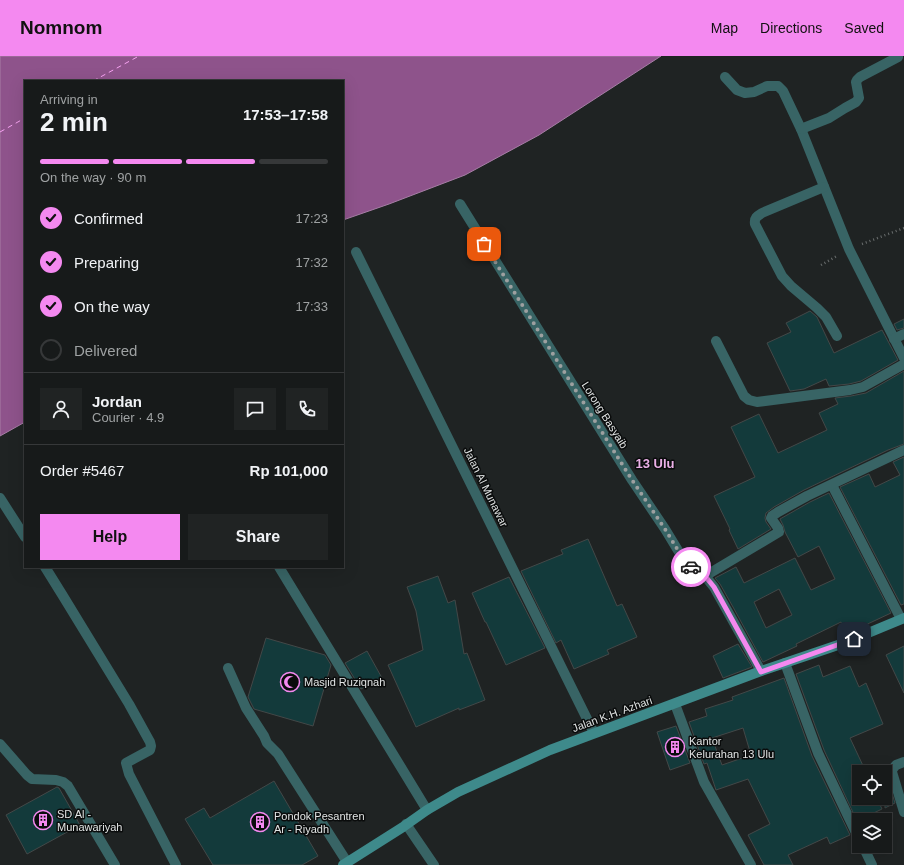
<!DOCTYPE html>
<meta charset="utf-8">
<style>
:root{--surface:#171a1a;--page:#202323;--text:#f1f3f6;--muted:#9ea1a2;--line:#363839;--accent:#f489f0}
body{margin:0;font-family:Arial,sans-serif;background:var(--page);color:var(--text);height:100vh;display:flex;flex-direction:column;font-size:15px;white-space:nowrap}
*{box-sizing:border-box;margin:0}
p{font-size:13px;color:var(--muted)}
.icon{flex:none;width:22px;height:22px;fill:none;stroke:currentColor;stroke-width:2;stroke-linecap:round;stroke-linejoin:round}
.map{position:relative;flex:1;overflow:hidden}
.side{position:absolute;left:24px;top:24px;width:320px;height:488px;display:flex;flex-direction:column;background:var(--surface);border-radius:0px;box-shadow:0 4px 16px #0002,0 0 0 1px var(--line)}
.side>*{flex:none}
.fabs{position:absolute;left:852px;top:709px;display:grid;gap:8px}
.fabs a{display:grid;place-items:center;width:40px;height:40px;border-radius:0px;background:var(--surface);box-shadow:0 4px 16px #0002,0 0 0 1px var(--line);font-size:20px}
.pin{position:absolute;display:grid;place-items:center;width:34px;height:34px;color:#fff;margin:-17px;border-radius:8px;box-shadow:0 2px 6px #0006}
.courier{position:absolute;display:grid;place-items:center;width:40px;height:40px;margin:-20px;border:3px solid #f489f0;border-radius:50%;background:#fff;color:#222;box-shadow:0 1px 5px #0007}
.summary em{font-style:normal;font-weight:700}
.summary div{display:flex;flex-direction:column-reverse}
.summary{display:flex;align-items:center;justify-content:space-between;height:68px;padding:0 16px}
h1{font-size:26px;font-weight:700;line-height:30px}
.bar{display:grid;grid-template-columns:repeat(4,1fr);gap:6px 4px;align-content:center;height:48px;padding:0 16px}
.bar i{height:5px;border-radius:3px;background:var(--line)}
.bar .selected{background:var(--accent)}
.bar p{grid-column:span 4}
.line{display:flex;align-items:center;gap:10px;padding:0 16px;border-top:1px solid var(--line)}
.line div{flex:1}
.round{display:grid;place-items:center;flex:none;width:42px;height:42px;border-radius:0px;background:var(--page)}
ol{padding:0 16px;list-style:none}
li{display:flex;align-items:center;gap:12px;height:44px}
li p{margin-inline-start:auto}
li .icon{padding:4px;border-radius:50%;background:var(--accent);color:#111;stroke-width:4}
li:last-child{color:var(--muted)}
li i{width:22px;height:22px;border:2px solid var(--line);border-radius:50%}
.primary-button{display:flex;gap:8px;margin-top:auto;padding:8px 16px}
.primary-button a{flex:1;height:46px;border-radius:0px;background:var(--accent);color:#111;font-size:16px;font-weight:700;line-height:46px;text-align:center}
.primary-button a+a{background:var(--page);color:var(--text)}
header{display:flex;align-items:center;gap:24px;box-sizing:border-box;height:56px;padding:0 20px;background:var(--accent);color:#111}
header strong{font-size:19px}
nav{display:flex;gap:22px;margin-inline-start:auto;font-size:14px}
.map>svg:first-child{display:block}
</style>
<header>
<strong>Nomnom</strong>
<nav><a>Map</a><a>Directions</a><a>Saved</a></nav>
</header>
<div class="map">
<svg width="904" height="809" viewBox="0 0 904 809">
<rect width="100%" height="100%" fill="#1f2323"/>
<!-- water -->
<polygon fill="#8e538b" stroke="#a77ea6" points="0,0 661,0 539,79 465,119 389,148 343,164 343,25 25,25 25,366 0,380"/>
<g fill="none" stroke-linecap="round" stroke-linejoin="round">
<!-- ferry -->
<g stroke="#f7a3f2" stroke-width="1" stroke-dasharray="5 4" stroke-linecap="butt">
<polyline points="93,25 139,0"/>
<polyline points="0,76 25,62"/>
</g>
</g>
<!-- building -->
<g fill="#133a3b" stroke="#434848" fill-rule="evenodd">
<polygon points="810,255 817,261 834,297 882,274 898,304 861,325 849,328 829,330 826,323 804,333 790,335 767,287 791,276 786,267"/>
<polygon points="904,263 904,272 897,274 894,268"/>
<polygon points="904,315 904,388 888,394 804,434 774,451 766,457 765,462 766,466 771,473 738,493 729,474 730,473 714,440 755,421 731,371 759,358 778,397 827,374 819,357 838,348 835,342 851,340 866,337"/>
<polygon points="904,401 904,548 901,549 840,431 869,418 875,431 900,419 893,406"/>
<path d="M829 437 891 557 859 572 858 569 845 575 841 566 796 588 797 590 763 606 733 551 720 528 715 522 736 511 744 527 795 502 811 534 835 523 819 490 798 501 785 476 783 469 780 463 810 446ZM779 533 792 559 766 572 754 546Z"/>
<polygon points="588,483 617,550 622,548 637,581 607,594 609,598 574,613 561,584 556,587 521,515 563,498 561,494"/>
<polygon points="438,520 448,547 455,544 464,598 467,597 485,644 459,654 459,652 416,671 388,609 423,594 416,555 407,531"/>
<polygon points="509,521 545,592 506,609 486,566 485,566 472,537"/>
<polygon points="266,582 325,599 331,609 313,670 254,653 248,641"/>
<polygon points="738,588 752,611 723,622 713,600"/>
<polygon points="904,590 904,637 886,599"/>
<polygon points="367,595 382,622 361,633 345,607"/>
<polygon points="819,609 823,621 850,610 859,631 866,627 883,668 850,682 866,716 859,716 859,742 877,742 882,753 857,765 824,694 796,618"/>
<path d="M784 622 812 700 850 779 830 788 827 781 788 799 793 809H764L748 779 770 768 748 723 716 734 707 707 704 708 689 666 707 660 705 653 733 644 732 641ZM743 672 751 699 722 709 712 682Z"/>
<polygon points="676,670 690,707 670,714 657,676"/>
<polygon points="887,721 895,747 885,752 885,722"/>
<polygon points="274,725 318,800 302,809 213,809 185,763 204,752 210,762"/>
<polygon points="57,731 59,732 80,769 27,798 6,759"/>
</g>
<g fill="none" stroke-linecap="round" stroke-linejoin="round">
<!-- path -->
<g stroke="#6a6e6e" stroke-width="2.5" stroke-dasharray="1 3" stroke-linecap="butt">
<polyline points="862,188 904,172"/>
<polyline points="821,209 837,200"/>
</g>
<!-- street -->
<g stroke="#386465" stroke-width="10">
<polyline points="725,21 737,34 745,37 754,36 767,30 778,30 783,35 801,73 849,193 904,302"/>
<polyline points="801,73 829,62 845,52 856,46 859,42 856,26 857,24 860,21 898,1"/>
<path d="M824 131 762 157C757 160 754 162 755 168L782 220 791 230 817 252 826 261 837 280"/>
<polyline points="460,148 632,424 665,473 682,501 691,512 705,520 714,531 761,615"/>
<polyline points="356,196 594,677"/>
<polyline points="894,283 904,278"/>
<polyline points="716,285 744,340 749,344 757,346 850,334 863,331 904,308"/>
<polyline points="832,429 901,563"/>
<polyline points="0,442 25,481"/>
<polyline points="45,511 63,540 129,648 150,686 151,690 150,694 126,707 129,718 176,809"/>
<polyline points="279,511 427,754"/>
<polyline points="705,520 779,476 778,472 771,462 772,460 778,456 807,440 904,394"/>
<polyline points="785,607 818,697 859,783"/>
<polyline points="228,612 246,652 264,680 267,687 278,698 347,806"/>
<polyline points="675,648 704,726 751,809"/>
<polyline points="0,688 27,719 32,723 56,724 63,726 68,730 115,809"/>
<polyline points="904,706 896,709 892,714 892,716 904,756"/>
<polyline points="406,768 434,809"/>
<polyline points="863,790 872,809"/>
</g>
<!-- secondary -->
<polyline stroke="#3e8a8b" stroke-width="10" points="343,809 403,771 427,754 458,736 550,694 761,615 844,587 904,562"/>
</g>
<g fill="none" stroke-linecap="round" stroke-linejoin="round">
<!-- done -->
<polyline stroke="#9da0a0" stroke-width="4" stroke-dasharray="0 7.2" points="484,188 632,424 665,473 682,501 691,511"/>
<!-- route -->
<polyline stroke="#f489f0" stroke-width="5" points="691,511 705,520 714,531 761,616 854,583"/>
</g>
<!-- icons -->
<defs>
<g id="mosque-ring" transform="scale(1)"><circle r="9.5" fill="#0a0c0c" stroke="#f489f0" stroke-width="1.5"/><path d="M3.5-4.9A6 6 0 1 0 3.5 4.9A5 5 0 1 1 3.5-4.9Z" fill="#f489f0"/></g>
<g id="building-ring" transform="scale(1)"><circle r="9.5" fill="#0a0c0c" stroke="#f489f0" stroke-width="1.5"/><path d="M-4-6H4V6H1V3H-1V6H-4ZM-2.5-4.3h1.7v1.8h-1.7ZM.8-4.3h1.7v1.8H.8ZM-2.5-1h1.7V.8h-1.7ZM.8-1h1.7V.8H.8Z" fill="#f489f0"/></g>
</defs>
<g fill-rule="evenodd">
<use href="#mosque-ring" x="290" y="626"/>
<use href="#building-ring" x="675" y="691"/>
<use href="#building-ring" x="43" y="764"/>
<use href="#building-ring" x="260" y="766"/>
</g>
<g text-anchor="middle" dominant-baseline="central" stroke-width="3" stroke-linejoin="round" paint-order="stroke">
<!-- street labels -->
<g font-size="11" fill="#e1e4e4" stroke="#0a0c0c">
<text transform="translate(605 359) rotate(58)">Lorong Basyaib</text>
<text transform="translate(486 431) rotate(64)">Jalan Al Munawar</text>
<text transform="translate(612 658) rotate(-20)">Jalan K.H. Azhari</text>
</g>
<!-- poi labels -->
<g font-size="11" fill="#e1e4e4" stroke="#0a0c0c" text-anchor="start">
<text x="304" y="626">Masjid Ruziqnah</text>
<text x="689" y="685">Kantor<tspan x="689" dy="13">Kelurahan 13 Ulu</tspan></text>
<text x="57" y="758">SD Al -<tspan x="57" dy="13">Munawariyah</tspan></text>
<text x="274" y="760">Pondok Pesantren<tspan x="274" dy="13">Ar - Riyadh</tspan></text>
</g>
<!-- quarter labels -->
<g font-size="13" font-weight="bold" fill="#ebb0e7" stroke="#0a0c0c">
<text x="655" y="407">13 Ulu</text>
</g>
</g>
</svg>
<div class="fabs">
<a><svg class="icon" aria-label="locate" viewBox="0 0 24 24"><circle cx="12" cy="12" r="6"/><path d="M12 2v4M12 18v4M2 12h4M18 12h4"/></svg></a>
<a><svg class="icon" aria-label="layers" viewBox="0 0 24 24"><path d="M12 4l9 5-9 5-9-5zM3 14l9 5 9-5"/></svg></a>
</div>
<div class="pin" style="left:484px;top:188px;background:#ea580c"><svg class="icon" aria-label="bag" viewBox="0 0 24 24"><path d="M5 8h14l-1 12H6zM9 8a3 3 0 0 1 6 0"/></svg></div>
<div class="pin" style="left:854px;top:583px;background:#1f2937"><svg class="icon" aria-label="home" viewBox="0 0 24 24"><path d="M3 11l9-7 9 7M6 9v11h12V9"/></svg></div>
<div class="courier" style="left:691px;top:511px"><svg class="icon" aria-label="car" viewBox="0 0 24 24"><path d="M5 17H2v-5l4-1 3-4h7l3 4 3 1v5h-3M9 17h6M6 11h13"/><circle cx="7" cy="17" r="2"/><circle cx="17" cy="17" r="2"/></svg></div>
<section class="side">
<div class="summary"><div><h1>2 min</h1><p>Arriving in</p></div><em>17:53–17:58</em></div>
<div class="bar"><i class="selected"></i><i class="selected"></i><i class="selected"></i><i></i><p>On the way · 90 m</p></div>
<ol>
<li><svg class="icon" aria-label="check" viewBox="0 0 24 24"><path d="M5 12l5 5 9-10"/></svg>Confirmed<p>17:23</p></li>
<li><svg class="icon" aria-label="check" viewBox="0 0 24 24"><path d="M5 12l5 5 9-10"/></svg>Preparing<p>17:32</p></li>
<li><svg class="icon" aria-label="check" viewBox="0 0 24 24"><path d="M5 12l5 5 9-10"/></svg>On the way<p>17:33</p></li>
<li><i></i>Delivered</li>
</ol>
<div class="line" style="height:72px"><a class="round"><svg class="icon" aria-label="person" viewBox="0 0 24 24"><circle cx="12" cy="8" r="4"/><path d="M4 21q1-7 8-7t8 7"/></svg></a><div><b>Jordan</b><p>Courier · 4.9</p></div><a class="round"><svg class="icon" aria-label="chat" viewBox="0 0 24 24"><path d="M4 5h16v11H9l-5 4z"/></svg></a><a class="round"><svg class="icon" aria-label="phone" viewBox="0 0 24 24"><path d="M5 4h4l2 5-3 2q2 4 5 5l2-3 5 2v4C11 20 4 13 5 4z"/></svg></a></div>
<div class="line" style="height:52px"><div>Order #5467</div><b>Rp 101,000</b></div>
<div class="primary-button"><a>Help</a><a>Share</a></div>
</section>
</div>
